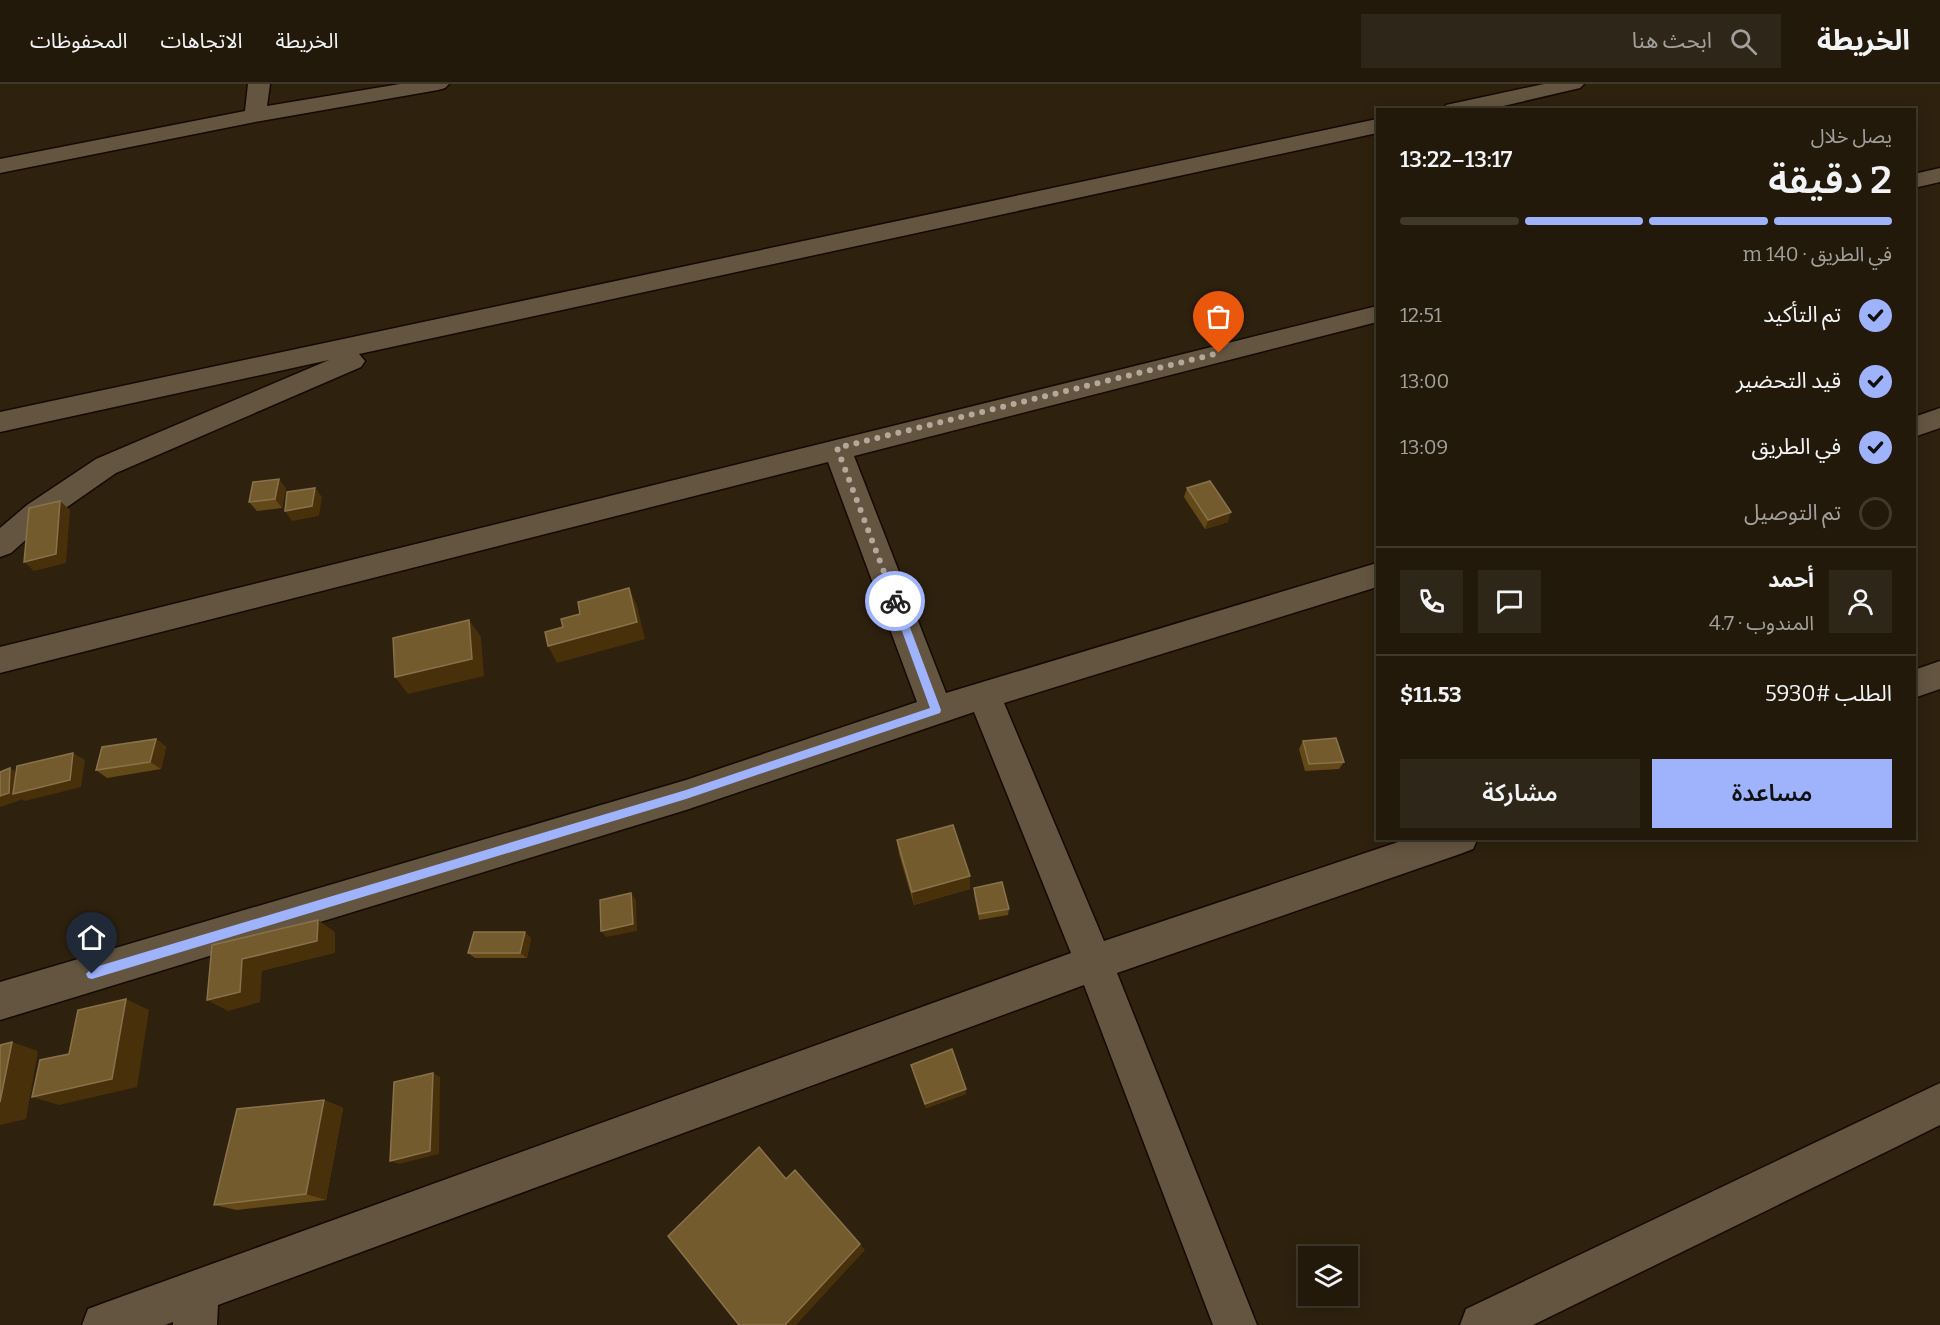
<!DOCTYPE html>
<html lang="ar">
<meta charset="utf-8">
<style>
:root{--surface:#22190a;--page:#2e2618;--text:#f1f3f6;--muted:#a2a09c;--line:#3f382b;--accent:#9fb3fd}
body{margin:0;font-family:Bitter,"Noto Sans Arabic",serif;background:var(--page);color:var(--text);direction:rtl;height:100vh;display:flex;flex-direction:column;font-size:22px;white-space:nowrap}
*{box-sizing:border-box;margin:0}
p{font-size:20px;color:var(--muted)}
.icon{flex:none;width:33px;height:33px;fill:none;stroke:currentColor;stroke-width:2;stroke-linecap:round;stroke-linejoin:round}
.map{position:relative;flex:1;overflow:hidden;direction:ltr}
.drawer{position:absolute;left:1376px;top:24px;width:540px;height:732px;display:flex;flex-direction:column;background:var(--surface);border-radius:0px;box-shadow:0 3px 15px #0003,0 0 0 2px var(--line);direction:rtl}
.drawer>*{flex:none}
.buttons{position:absolute;left:1298px;top:1162px;display:grid;gap:12px}
.buttons a{display:grid;place-items:center;width:60px;height:60px;border-radius:0px;background:var(--surface);box-shadow:0 3px 15px #0003,0 0 0 2px var(--line);font-size:30px}
.pin{position:absolute;display:grid;place-items:center;width:51px;height:51px;color:#fff;margin:-62px -26px;border-radius:50% 50% 50% 0;rotate:-45deg;box-shadow:0 0 6px #0007}
.pin .icon{rotate:45deg}
.courier{position:absolute;display:grid;place-items:center;width:60px;height:60px;margin:-30px;border:4px solid #9fb3fd;border-radius:50%;background:#fff;color:#222;box-shadow:0 2px 8px #0007}
.head em{font-style:normal;font-weight:600}
.head div{display:flex;flex-direction:column-reverse}
.head{display:flex;align-items:center;justify-content:space-between;height:102px;padding:0 24px}
h1{font-size:39px;font-weight:600;line-height:45px}
.bar{display:grid;grid-template-columns:repeat(4,1fr);gap:9px 6px;align-content:center;height:72px;padding:0 24px}
.bar i{height:8px;border-radius:4px;background:var(--line)}
.bar .current{background:var(--accent)}
.bar p{grid-column:span 4}
.line{display:flex;align-items:center;gap:15px;padding:0 24px;border-top:2px solid var(--line)}
.line div{flex:1}
.round{display:grid;place-items:center;flex:none;width:63px;height:63px;border-radius:0px;background:var(--page)}
ol{padding:0 24px;list-style:none}
li{display:flex;align-items:center;gap:18px;height:66px}
li p{margin-inline-start:auto}
li .icon{padding:6px;border-radius:50%;background:var(--accent);color:#111;stroke-width:4}
li:last-child{color:var(--muted)}
li i{width:33px;height:33px;border:3px solid var(--line);border-radius:50%}
.primary-button{display:flex;gap:12px;margin-top:auto;padding:12px 24px}
.primary-button a{flex:1;height:69px;border-radius:0px;background:var(--accent);color:#111;font-size:24px;font-weight:600;line-height:69px;text-align:center}
.primary-button a+a{background:var(--page);color:var(--text)}
header{display:flex;align-items:center;gap:36px;box-sizing:border-box;height:84px;padding:0 30px;background:var(--surface);border-bottom:2px solid var(--line)}
header strong{font-size:28px}
nav{display:flex;gap:33px;margin-inline-start:auto;font-size:21px}
.search{width:420px;height:54px;background:var(--page);display:flex;align-items:center;gap:15px;box-sizing:border-box;padding:0 21px;border-radius:0px;color:var(--muted);font-size:22px}
.map>svg:first-child{display:block}
</style>
<header>
<strong>الخريطة</strong>
<div class="search"><svg class="icon" aria-label="search" viewBox="0 0 24 24"><circle cx="10" cy="10" r="6"/><path d="M15 15l6 6"/></svg>ابحث هنا</div>
<nav><a>الخريطة</a><a>الاتجاهات</a><a>المحفوظات</a></nav>
</header>
<div class="map">
<svg width="1940" height="1241" viewBox="0 0 1940 1241">
<rect width="100%" height="100%" fill="#2e210e"/>
<g fill="none" stroke-linecap="round" stroke-linejoin="round">
<!-- minor casing -->
<g stroke="#150a00" stroke-width="3">
<g id="minor">
<polygon points="248,0 270,0 267,22 400,0 449,0 445,4 438,6 255,38 0,89 0,75 245,27"/>
<polygon points="1544,0 1584,0 1580,4 1486,26 1444,26 1446,21"/>
<polygon points="1377,35 1377,49 359,270 365,277 361,283 116,389 47,437 11,469 0,473 0,444 27,421 96,375 329,276 0,348 0,328"/>
<polygon points="1940,84 1940,98 1914,104 1914,90"/>
<polygon points="1377,222 1377,238 854,372 946,609 1377,479 1377,503 1004,619 1104,857 1410,754 1478,754 1473,765 1460,770 1117,889 1257,1241 1213,1241 1084,901 218,1221 217,1241 173,1241 173,1238 165,1241 82,1241 88,1225 104,1219 1071,869 974,628 686,726 0,936 0,898 686,696 917,618 828,378 0,589 0,563"/>
<polygon points="1940,324 1940,344 1914,353 1914,333"/>
<polygon points="1940,577 1940,605 1914,614 1914,586"/>
<polygon points="1940,999 1940,1041 1896,1063 1533,1241 1460,1241 1466,1225"/>
</g>
</g>
<!-- minor -->
<use href="#minor" fill="#645541" fill-rule="evenodd"/>
</g>
<!-- wall -->
<g fill="#644918">
<polygon points="286,404 282,424 257,427 249,418"/>
<polygon points="1187,404 1228,438 1205,445 1184,413"/>
<polygon points="156,655 166,663 161,685 107,694 96,686"/>
<polygon points="1303,657 1344,678 1339,685 1305,687 1299,665"/>
<polygon points="897,756 970,805 914,821 899,770"/>
<polygon points="974,804 1009,825 1008,831 979,836 974,810"/>
<polygon points="531,854 527,874 475,874 468,869"/>
<polygon points="911,981 966,1010 926,1024"/>
<polygon points="324,1016 343,1024 326,1116 237,1126 214,1121"/>
</g>
<!-- shaded-wall -->
<g fill="#48310a">
<polygon points="279,395 286,404 282,424 275,415"/>
<polygon points="315,404 322,413 319,432 292,437 285,427"/>
<polygon points="60,417 70,426 66,479 34,487 24,478"/>
<polygon points="1231,428 1228,438 1205,445 1208,436"/>
<polygon points="629,504 637,522 645,555 557,579 548,562"/>
<polygon points="469,536 481,553 484,592 408,610 395,593"/>
<polygon points="156,655 166,663 161,685 150,678"/>
<polygon points="73,669 85,676 81,703 25,717 21,715 21,716 0,723 0,712 10,684 22,692"/>
<polygon points="970,792 970,805 914,821 912,808"/>
<polygon points="631,809 636,816 637,847 606,853 601,847"/>
<polygon points="318,836 335,848 335,869 262,887 260,918 228,927 207,916 242,875"/>
<polygon points="525,848 531,854 527,874 520,869"/>
<polygon points="126,915 149,926 137,1003 59,1021 32,1013"/>
<polygon points="12,958 38,967 26,1035 0,1041 0,1018"/>
<polygon points="433,989 440,993 439,1070 399,1080 390,1077"/>
<polygon points="966,1005 966,1010 926,1024 925,1020"/>
<polygon points="324,1016 343,1024 326,1116 306,1110"/>
<polygon points="860,1160 865,1166 796,1241 785,1241"/>
</g>
<!-- building -->
<g fill="#745b2e" stroke="#89724b" stroke-width="1.5">
<polygon points="279,395 275,415 249,418 253,398"/>
<polygon points="1210,397 1231,428 1208,436 1187,404"/>
<polygon points="315,404 312,422 285,427 287,408"/>
<polygon points="60,417 56,470 24,478 29,424"/>
<polygon points="629,504 637,538 548,562 545,548 563,543 561,535 580,530 578,518"/>
<polygon points="469,536 472,575 395,593 393,554"/>
<polygon points="1336,654 1344,678 1309,680 1303,657"/>
<polygon points="156,655 150,678 96,686 102,663"/>
<polygon points="73,669 70,696 13,710 17,682"/>
<polygon points="10,684 9,709 0,712 0,688"/>
<polygon points="953,741 970,792 912,808 897,756"/>
<polygon points="1002,798 1009,825 979,830 974,804"/>
<polygon points="631,809 633,840 601,847 600,816"/>
<polygon points="318,836 317,857 242,875 240,908 207,916 212,861"/>
<polygon points="474,848 525,848 520,869 468,869"/>
<polygon points="126,915 112,995 32,1013 40,976 69,970 78,926"/>
<polygon points="12,958 0,1018 0,961"/>
<polygon points="952,965 966,1005 925,1020 911,981"/>
<polygon points="433,989 430,1067 390,1077 394,998"/>
<polygon points="324,1016 306,1110 214,1121 237,1025"/>
<polygon points="759,1063 786,1095 795,1086 860,1160 785,1241 739,1241 668,1152"/>
</g>
<!-- route -->
<polygon fill="#9fb3fd" points="895,514 900,517 941,626 940,629 686,715 92,895 88,894 86,890 92,884 686,706 930,624 891,517"/>
<g fill="none" stroke-linecap="round" stroke-linejoin="round">
<!-- done -->
<polyline stroke="#b3a89a" stroke-width="6" stroke-dasharray="0 10.8" points="895,517 837,364 1219,269"/>
</g>
</svg>
<div class="buttons">
<a><svg class="icon" aria-label="layers" viewBox="0 0 24 24"><path d="M12 4l9 5-9 5-9-5zM3 14l9 5 9-5"/></svg></a>
</div>
<div class="pin" style="left:1219px;top:269px;background:#ea580c"><svg class="icon" aria-label="bag" viewBox="0 0 24 24"><path d="M5 8h14l-1 12H6zM9 8a3 3 0 0 1 6 0"/></svg></div>
<div class="pin" style="left:92px;top:890px;background:#1f2937"><svg class="icon" aria-label="home" viewBox="0 0 24 24"><path d="M3 11l9-7 9 7M6 9v11h12V9"/></svg></div>
<div class="courier" style="left:895px;top:517px"><svg class="icon" aria-label="bike" viewBox="0 0 24 24"><circle cx="6" cy="16" r="4"/><circle cx="18" cy="16" r="4"/><path d="M6 16l4-8h5l3 8M10 8l3 8H6M13 5h3"/></svg></div>
<section class="drawer">
<div class="head"><div><h1>2 دقيقة</h1><p>يصل خلال</p></div><em>13:17–13:22</em></div>
<div class="bar"><i class="current"></i><i class="current"></i><i class="current"></i><i></i><p>في الطريق · 140 m</p></div>
<ol>
<li><svg class="icon" aria-label="check" viewBox="0 0 24 24"><path d="M5 12l5 5 9-10"/></svg>تم التأكيد<p>12:51</p></li>
<li><svg class="icon" aria-label="check" viewBox="0 0 24 24"><path d="M5 12l5 5 9-10"/></svg>قيد التحضير<p>13:00</p></li>
<li><svg class="icon" aria-label="check" viewBox="0 0 24 24"><path d="M5 12l5 5 9-10"/></svg>في الطريق<p>13:09</p></li>
<li><i></i>تم التوصيل</li>
</ol>
<div class="line" style="height:108px"><a class="round"><svg class="icon" aria-label="person" viewBox="0 0 24 24"><circle cx="12" cy="8" r="4"/><path d="M4 21q1-7 8-7t8 7"/></svg></a><div><b>أحمد</b><p>المندوب · 4.7</p></div><a class="round"><svg class="icon" aria-label="chat" viewBox="0 0 24 24"><path d="M4 5h16v11H9l-5 4z"/></svg></a><a class="round"><svg class="icon" aria-label="phone" viewBox="0 0 24 24"><path d="M5 4h4l2 5-3 2q2 4 5 5l2-3 5 2v4C11 20 4 13 5 4z"/></svg></a></div>
<div class="line" style="height:78px"><div>الطلب #5930</div><b>$11.53</b></div>
<div class="primary-button"><a>مساعدة</a><a>مشاركة</a></div>
</section>
</div>
